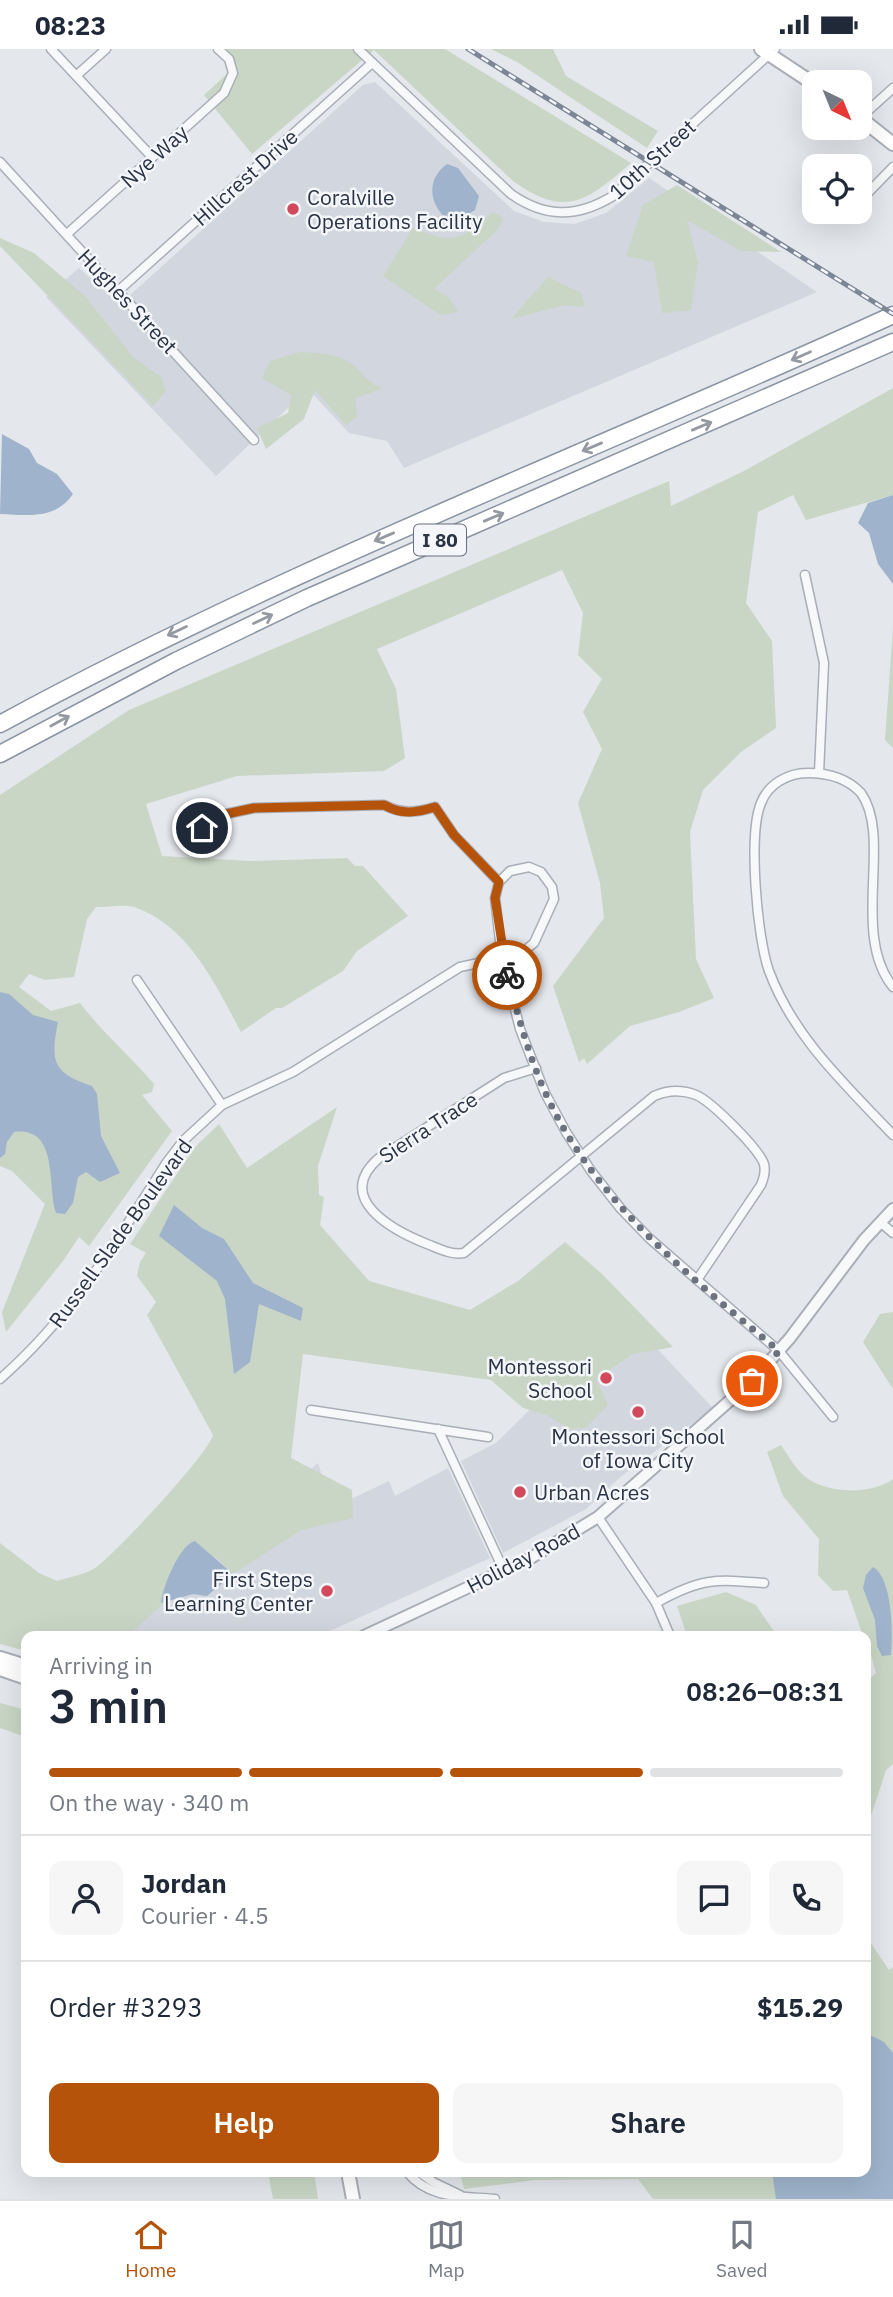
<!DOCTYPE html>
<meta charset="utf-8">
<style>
:root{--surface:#fff;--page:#f6f6f7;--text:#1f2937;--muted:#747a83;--line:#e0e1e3;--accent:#b45309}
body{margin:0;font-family:"IBM Plex Sans",sans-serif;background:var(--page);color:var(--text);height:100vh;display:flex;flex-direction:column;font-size:26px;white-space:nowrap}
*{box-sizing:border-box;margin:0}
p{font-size:23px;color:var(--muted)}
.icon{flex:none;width:38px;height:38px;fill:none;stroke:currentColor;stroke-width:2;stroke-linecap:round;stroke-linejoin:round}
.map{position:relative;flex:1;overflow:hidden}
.details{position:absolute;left:21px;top:1582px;width:850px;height:546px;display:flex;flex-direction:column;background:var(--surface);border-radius:14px;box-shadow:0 7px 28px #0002}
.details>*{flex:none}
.needle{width:46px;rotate:137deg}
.tools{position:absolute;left:802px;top:21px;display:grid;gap:14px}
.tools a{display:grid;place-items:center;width:70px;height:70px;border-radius:14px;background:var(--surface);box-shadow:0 7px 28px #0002;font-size:35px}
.pin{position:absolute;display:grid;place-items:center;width:60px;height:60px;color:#fff;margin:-30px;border:4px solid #fff;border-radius:50%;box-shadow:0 2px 7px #0007}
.courier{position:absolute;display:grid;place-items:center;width:70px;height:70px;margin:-35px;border:5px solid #b45309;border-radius:50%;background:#fff;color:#222;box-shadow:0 2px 9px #0007}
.summary em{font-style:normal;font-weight:600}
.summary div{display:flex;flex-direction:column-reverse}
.summary{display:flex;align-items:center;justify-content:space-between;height:119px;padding:0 28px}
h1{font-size:46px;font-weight:600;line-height:52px}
.bar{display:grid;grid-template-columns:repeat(4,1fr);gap:10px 7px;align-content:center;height:84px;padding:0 28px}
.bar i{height:9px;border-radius:5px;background:var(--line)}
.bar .active{background:var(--accent)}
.bar p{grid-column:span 4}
.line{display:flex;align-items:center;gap:18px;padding:0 28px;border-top:2px solid var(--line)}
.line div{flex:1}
.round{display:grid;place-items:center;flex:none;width:74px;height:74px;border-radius:14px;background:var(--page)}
.action{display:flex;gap:14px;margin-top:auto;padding:14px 28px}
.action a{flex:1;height:80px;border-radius:14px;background:var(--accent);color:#fff;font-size:28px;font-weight:600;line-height:80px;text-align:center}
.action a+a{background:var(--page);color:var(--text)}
.status{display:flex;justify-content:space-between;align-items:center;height:49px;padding:0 35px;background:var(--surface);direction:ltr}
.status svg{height:19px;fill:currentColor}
.tabs{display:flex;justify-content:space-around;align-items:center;height:98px;border-top:2px solid var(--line);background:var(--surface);font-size:19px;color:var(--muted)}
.tabs a{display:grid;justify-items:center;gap:4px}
.tabs .active{color:var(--accent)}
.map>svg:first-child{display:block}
</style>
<div class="status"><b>08:23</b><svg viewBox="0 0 49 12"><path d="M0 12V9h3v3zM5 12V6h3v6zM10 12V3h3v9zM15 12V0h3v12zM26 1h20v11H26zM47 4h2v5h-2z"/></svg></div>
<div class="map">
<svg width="893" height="2150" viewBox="0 0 893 2150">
<rect width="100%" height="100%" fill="#e4e7ec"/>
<!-- built -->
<g fill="#d2d6de">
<polygon points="375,33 514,162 544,173 575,175 606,164 649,129 817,243 404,419 387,392 349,384 308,340 216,427 46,248 79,219 120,255 363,36"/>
<polygon points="599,1238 713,1359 618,1430 586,1460 503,1504 461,1412 496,1394 544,1347"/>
<polygon points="318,1414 332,1459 389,1432 395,1447 448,1419 490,1509 319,1587 126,1587"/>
</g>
<!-- green -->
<g fill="#c9d6c5">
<path d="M227 0H445L631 114C587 152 566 170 513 132L374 1 252 105 204 46 228 24 225 2Z"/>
<polygon points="491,0 553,0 566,27 658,82 647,99 517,13"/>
<polygon points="677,136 781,203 741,202 687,171 698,213 691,261 662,264 654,213 626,207 643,156"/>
<path d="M493 163 503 169 498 180 434 240 448 248 458 263 440 266 383 227 413 179C455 196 460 191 493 163Z"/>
<polygon points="0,189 34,204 85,247 133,308 161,328 166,342 153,357 0,197"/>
<polygon points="548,228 581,244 585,258 565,256 511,270"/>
<path d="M300 303C318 304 334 304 349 313 364 322 362 332 384 339L355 349 357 368 346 376 315 341 304 370 266 400 257 379 288 364 291 346 262 329 270 312Z"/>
<path d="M893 339V446L806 471 793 446 758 463 746 554 772 592 776 679 741 703 703 741 690 783 696 910 714 949 679 963 630 977 587 1015 584 1009 579 1013 553 937 604 869 600 834 578 754 602 700 583 663 602 630 578 606 583 564 562 521 377 600 396 640 405 709 384 722 237 727 146 755 162 807 251 812 347 809 355 817H363L408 867 357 902 343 922 282 959H276L241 983C215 935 189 877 134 858 123 855 107 858 96 858L87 870 74 928 45 931 29 925 19 938 51 962 80 954C104 985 129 1006 154 1035L152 1043 142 1046 172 1082 89 1197 79 1188 63 1212 6 1283 2 1263 45 1155 12 1122 0 1117V746L129 661 669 432 671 457 744 422Z"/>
<polygon points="893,578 893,699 885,691"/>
<path d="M337 1058 318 1117 319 1146 324 1148 320 1176 369 1232 470 1261 518 1232 565 1193 601 1224 673 1298 633 1305 596 1330 608 1356 586 1379 570 1380 546 1366 523 1359 491 1331 303 1305 291 1409 352 1441 353 1469 301 1481 233 1525 215 1507 128 1587H26V1602L0 1595V1494L39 1524 57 1532C70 1528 88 1525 98 1517 118 1501 207 1407 213 1386L147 1266 156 1253 137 1227 140 1213 146 1204 130 1195 195 1098 219 1075 247 1119Z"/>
<polygon points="893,1263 893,1340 863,1293 880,1265"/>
<path d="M781 1396C787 1405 793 1415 800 1423 820 1445 870 1447 893 1430V1715L886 1721 866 1782V1633L876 1624 866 1587H863L847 1541 833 1542 818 1526 819 1490 783 1447 767 1403Z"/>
<polygon points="726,1543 756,1556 777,1587 687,1587 677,1557"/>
<polygon points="0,1654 26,1661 26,1688 0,1679"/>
<polygon points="866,1887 889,1921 893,1918 893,2150 653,2150 638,2130 535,2131 464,2140 460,2123 866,2123"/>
<polygon points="268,2123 314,2123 318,2150 273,2150"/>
</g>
<!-- water -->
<g fill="#9fb4cc">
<path d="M447 115 458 119 479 147 475 161 456 173H450C429 157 425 131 447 115Z"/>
<path d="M2 385 29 400 37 414 57 425 73 445C55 471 28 466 0 465Z"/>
<polygon points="893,446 893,535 878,515 869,484 858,474 868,454"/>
<path d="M0 943 9 945 33 966 58 973C50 1013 53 1024 92 1037L97 1045 101 1087 120 1124 100 1133 86 1123 78 1128 73 1154 65 1165 56 1164C47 1136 59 1077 14 1083L7 1093 5 1105 0 1109Z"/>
<polygon points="174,1156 202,1179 224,1190 253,1234 303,1259 301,1272 259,1255 250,1313 234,1325 225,1250 217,1232 159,1187"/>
<path d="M195 1492 233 1525 207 1547 193 1545 161 1554C162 1539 180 1495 195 1492Z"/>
<path d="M873 1518C893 1529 893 1587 891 1606L882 1607 877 1597 875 1571 863 1539 866 1526Z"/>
<polygon points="866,1984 884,1993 893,2004 893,2150 776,2150 772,2123 866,2123"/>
</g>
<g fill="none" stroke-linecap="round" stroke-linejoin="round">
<!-- minor casing -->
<g stroke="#a9aeb7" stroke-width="11">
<g id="minor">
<polyline points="51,0 152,108"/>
<path d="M358 0 511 145C545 169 577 169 613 147L775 0"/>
<polyline points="77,26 106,0"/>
<polyline points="860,69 893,39"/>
<polyline points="0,113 254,391"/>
<polyline points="859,153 893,118"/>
<polyline points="853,167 854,163"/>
<polyline points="67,185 224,44 233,24 229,10 218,0"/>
<polyline points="117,243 372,14"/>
<polyline points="805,526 824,614 819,724"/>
<path d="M203 779 226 765 254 759 384 756C402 765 415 764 435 758L454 786 499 833"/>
<polyline points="137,931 222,1056"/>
<path d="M893 938C850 885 893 789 861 744 847 729 828 724 808 724 788 724 768 735 761 754 748 785 757 889 769 922 794 989 845 1035 893 1086"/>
<path d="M536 1019 504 1029 379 1109C333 1149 392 1181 427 1195 440 1200 451 1206 464 1204L654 1047C668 1041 681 1040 696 1046 711 1052 759 1100 764 1115 766 1123 764 1129 761 1136L697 1231"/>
<polyline points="880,1173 893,1184"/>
<path d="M0 1330C72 1267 116 1193 167 1113L183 1092 222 1056 293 1023 460 918 502 909 524 902 534 894 554 850 552 838 541 823 529 818 510 822 499 833 495 849 502 909 520 980 545 1044 566 1083 591 1122 621 1160 649 1189 779 1302 833 1368"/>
<polyline points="311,1361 488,1388"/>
<polyline points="438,1380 504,1522"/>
<polyline points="598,1468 656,1554 670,1587"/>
<path d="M656 1554C701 1529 714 1530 764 1534"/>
<path d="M407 2123C429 2150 461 2147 495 2150"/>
<polyline points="419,2123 433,2133 460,2146"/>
</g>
</g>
<!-- tertiary casing -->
<g stroke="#a9aeb7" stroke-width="14">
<polyline id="tertiary" points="364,1587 529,1510 598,1468 752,1332 790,1289 864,1191 893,1160"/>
</g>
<!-- secondary casing -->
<g stroke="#a9aeb7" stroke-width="16">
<g id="secondary">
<polyline points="761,0 814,35"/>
<polyline points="859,68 893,95"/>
<polyline points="0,1609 26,1617"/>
<polyline points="0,1620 26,1629"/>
<polyline points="348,2123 353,2150"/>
</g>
</g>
<!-- motorway casing -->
<g stroke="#8b94a3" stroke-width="19">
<g id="motorway">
<path d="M0 675C288 518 595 402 893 266"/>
<polyline points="0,705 176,612 307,549 893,293"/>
</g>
</g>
<!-- minor -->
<use href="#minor" stroke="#f7f8fa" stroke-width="8"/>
<!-- tertiary -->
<use href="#tertiary" stroke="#f7f8fa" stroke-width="10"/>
<!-- secondary -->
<use href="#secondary" stroke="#fff" stroke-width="12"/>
<!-- motorway -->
<use href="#motorway" stroke="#fff" stroke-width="16"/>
<!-- rail casing -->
<g stroke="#7d8696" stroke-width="5">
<polyline id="rail" points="468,0 893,265"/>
</g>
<!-- rail -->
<use href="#rail" stroke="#f4f6f9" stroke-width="2.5" stroke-dasharray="8" stroke-linecap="butt"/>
</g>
<!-- one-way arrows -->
<defs><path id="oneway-shaft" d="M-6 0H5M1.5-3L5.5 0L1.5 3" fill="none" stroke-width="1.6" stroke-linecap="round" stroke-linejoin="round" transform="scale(1.75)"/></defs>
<g stroke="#959aa2">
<use href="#oneway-shaft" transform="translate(801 307) rotate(156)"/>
<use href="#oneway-shaft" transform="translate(702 377) rotate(-23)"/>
<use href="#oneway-shaft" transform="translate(592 398) rotate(157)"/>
<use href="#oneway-shaft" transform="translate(494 468) rotate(-23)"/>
<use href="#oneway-shaft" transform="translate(384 488) rotate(157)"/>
<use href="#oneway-shaft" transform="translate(263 570) rotate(-25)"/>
<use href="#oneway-shaft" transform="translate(177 582) rotate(155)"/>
<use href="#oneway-shaft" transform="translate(60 672) rotate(-29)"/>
</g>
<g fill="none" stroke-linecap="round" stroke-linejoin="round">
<!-- done -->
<path stroke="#6c737f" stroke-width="7" stroke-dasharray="0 12.6" d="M507 926C518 966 528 1005 545 1043 594 1152 689 1227 779 1302L752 1332"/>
<!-- route -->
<path stroke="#b45309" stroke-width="9" d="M202 779 226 765 254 759 384 756C402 766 415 764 435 758L454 786 499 833 495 849 507 926"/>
</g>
<!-- markers -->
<g fill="#d1495b" stroke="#f4f6f9" stroke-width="2.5">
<circle cx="293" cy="160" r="7"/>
<circle cx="606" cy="1329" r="7"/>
<circle cx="638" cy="1363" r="7"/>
<circle cx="520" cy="1443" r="7"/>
<circle cx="327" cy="1542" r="7"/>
</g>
<g text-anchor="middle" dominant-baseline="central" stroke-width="5" stroke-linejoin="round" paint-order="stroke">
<!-- shield labels -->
<rect fill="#f4f6f9" stroke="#676e7b" stroke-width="2" x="414" y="475.5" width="52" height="31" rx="5"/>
<g font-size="19" font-weight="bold" fill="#2b3445">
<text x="440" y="491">I 80</text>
</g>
<!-- street labels -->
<g font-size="21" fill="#2b3445" stroke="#f4f6f9">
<text transform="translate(154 107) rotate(-42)">Nye Way</text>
<text transform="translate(652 110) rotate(-42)">10th Street</text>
<text transform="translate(245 128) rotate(-42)">Hillcrest Drive</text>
<text transform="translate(128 252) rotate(47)">Hughes Street</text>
<text transform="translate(428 1078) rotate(-33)">Sierra Trace</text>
<text transform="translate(120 1184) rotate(-54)">Russell Slade Boulevard</text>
<text transform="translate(523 1509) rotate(-28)">Holiday Road</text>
</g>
<!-- poi labels -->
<g font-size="21" fill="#2b3445" stroke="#f4f6f9" text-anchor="start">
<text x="307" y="148">Coralville<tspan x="307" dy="24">Operations Facility</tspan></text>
<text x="592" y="1317" text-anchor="end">Montessori<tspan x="592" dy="24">School</tspan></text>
<text x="638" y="1387" text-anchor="middle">Montessori School<tspan x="638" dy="24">of Iowa City</tspan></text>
<text x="534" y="1443">Urban Acres</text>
<text x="313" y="1530" text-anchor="end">First Steps<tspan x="313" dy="24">Learning Center</tspan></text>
</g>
</g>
</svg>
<div class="tools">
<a><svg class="needle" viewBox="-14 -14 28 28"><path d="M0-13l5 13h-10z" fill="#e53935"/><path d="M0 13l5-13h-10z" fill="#747a83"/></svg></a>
<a><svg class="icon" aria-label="locate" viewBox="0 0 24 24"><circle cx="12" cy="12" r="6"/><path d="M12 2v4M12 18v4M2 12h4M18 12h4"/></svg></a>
</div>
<div class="pin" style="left:752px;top:1332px;background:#ea580c"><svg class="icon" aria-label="bag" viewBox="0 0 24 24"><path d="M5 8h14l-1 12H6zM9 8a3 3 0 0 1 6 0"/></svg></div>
<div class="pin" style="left:202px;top:779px;background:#1f2937"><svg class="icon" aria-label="home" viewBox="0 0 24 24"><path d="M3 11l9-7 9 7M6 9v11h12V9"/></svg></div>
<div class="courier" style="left:507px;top:926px"><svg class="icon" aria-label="bike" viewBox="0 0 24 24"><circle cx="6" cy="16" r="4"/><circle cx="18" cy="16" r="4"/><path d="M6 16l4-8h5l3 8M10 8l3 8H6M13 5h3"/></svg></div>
<section class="details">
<div class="summary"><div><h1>3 min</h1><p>Arriving in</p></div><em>08:26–08:31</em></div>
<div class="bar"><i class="active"></i><i class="active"></i><i class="active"></i><i></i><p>On the way · 340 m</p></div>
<div class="line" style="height:126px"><a class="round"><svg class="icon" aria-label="person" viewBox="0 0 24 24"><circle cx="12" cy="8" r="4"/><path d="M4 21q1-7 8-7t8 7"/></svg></a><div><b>Jordan</b><p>Courier · 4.5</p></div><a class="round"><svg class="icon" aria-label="chat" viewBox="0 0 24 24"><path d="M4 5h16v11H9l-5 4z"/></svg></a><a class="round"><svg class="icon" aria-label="phone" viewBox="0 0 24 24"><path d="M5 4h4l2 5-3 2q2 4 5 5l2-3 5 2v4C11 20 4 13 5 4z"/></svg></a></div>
<div class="line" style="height:91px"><div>Order #3293</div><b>$15.29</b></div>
<div class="action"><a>Help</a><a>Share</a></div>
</section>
</div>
<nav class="tabs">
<a class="active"><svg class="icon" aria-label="home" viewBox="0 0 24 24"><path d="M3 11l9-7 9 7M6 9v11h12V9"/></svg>Home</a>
<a><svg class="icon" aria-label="map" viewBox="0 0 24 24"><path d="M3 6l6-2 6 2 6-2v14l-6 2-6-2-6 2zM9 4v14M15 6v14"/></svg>Map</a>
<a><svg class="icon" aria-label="saved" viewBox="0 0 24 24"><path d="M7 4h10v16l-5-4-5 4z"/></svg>Saved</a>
</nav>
